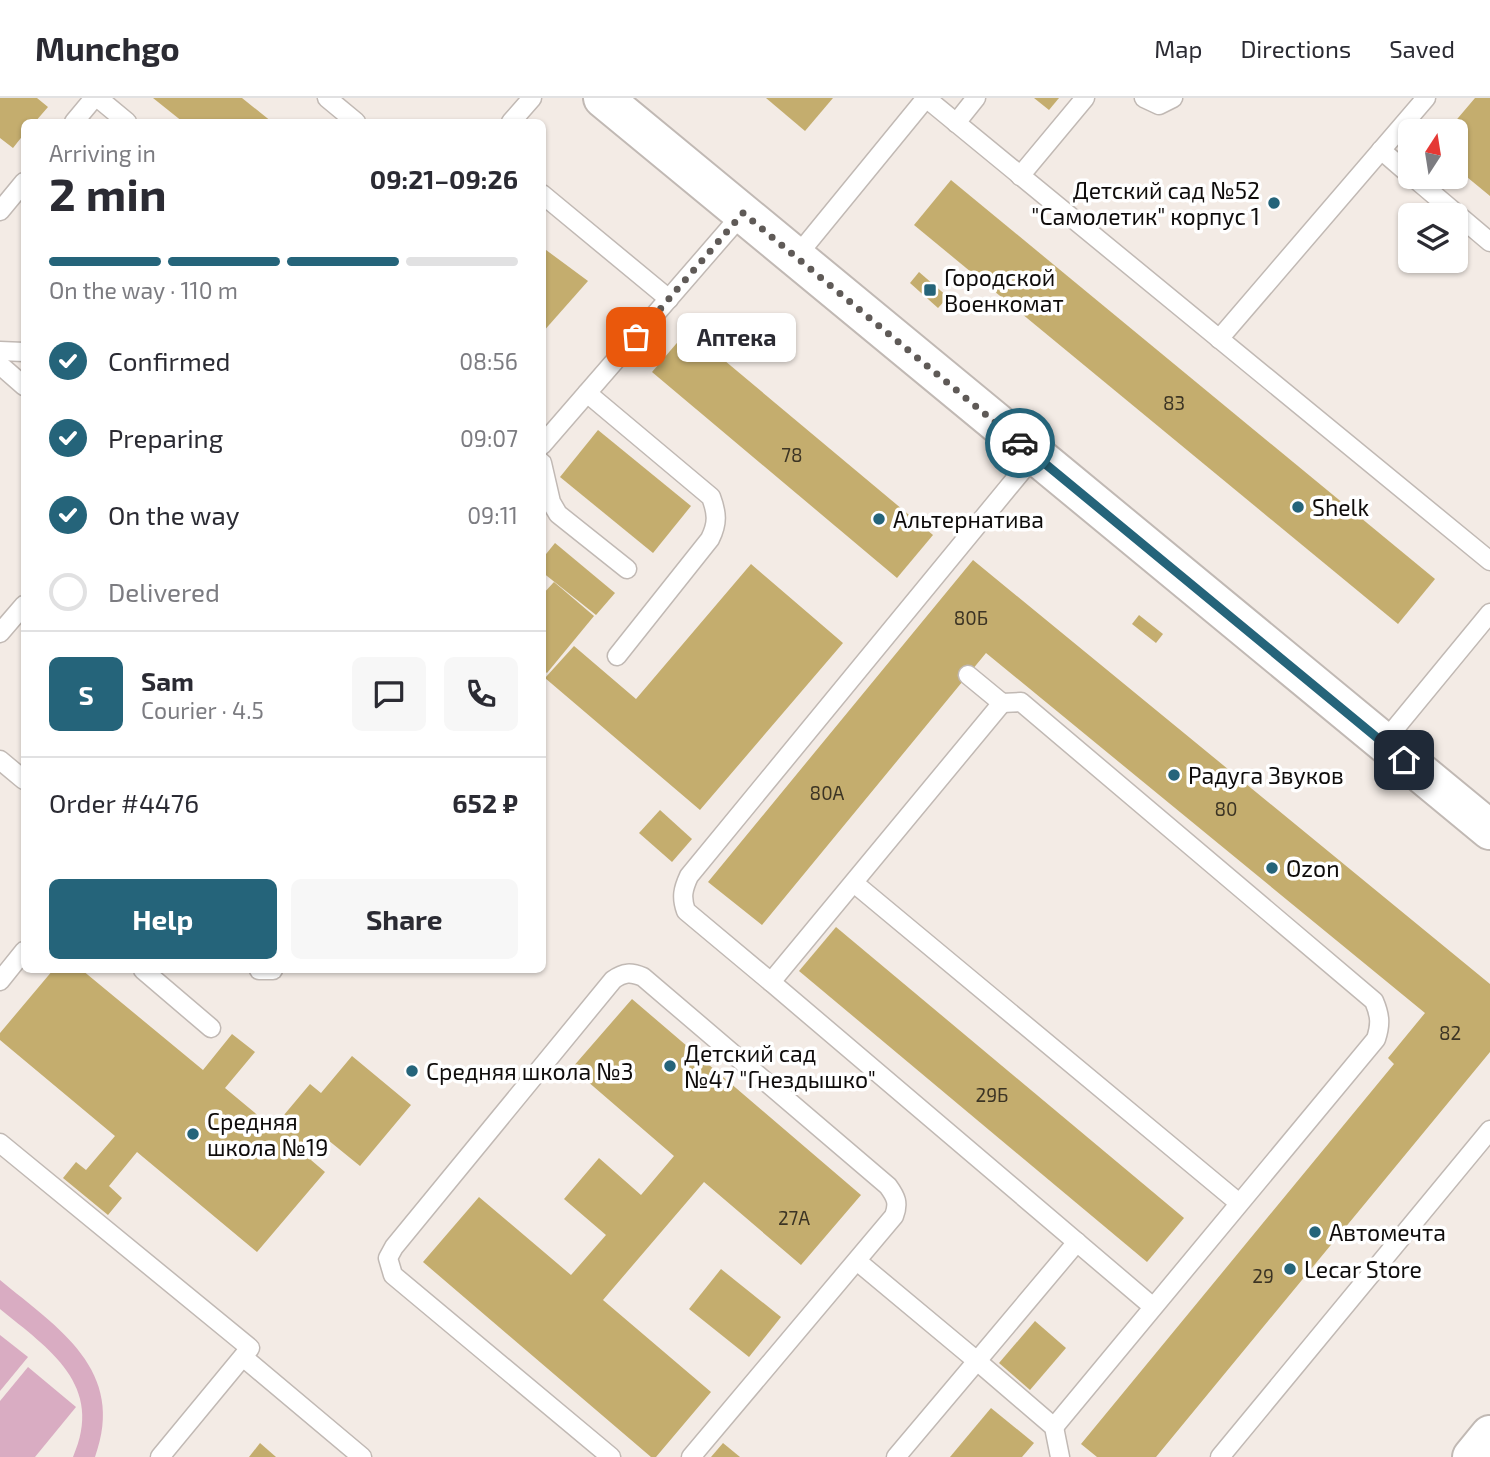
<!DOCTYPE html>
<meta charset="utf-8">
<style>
:root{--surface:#fff;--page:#f7f7f7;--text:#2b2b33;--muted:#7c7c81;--line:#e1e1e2;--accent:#25647a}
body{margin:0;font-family:"Exo 2",sans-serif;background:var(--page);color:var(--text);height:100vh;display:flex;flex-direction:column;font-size:26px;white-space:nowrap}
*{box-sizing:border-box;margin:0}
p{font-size:23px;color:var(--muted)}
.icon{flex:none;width:38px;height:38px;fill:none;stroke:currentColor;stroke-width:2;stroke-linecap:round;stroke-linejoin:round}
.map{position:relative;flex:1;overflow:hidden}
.drawer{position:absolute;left:21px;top:21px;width:525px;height:854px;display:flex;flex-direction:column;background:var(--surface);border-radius:10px;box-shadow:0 2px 5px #0004}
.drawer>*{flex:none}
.needle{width:46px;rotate:12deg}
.buttons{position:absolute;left:1398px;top:21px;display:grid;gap:14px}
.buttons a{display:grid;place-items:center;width:70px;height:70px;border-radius:10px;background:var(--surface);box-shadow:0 2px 5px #0004;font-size:35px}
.pin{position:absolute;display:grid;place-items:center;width:60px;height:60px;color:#fff;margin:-30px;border-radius:14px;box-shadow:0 4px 10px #0006}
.courier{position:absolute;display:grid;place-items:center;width:70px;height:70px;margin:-35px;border:5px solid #25647a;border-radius:50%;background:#fff;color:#222;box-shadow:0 2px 9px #0007}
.bubble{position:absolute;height:49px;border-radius:10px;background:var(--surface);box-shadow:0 2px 5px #0004;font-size:23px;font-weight:700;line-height:49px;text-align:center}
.overview em{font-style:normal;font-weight:700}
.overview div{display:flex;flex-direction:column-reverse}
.overview{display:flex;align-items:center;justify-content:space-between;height:119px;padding:0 28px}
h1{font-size:46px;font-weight:700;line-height:52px}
.bar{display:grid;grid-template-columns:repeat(4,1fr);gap:10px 7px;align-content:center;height:84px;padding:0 28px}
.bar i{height:9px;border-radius:5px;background:var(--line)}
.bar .on{background:var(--accent)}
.bar p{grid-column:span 4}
.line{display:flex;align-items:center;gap:18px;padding:0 28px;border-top:2px solid var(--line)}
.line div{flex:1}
.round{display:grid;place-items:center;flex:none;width:74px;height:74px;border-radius:10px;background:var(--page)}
ol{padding:0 28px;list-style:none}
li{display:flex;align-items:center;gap:21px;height:77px}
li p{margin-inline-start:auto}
li .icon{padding:7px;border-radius:50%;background:var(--accent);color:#fff;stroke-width:4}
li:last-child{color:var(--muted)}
li i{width:38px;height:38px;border:4px solid var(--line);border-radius:50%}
.cta{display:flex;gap:14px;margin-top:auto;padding:14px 28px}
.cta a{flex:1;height:80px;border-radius:10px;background:var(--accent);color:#fff;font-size:28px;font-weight:700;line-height:80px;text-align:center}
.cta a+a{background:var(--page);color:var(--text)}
header{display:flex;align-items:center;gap:42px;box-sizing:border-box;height:98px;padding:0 35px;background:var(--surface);border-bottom:2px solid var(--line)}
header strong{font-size:33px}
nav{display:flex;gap:38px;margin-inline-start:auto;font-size:24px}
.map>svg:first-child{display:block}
</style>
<header>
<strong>Munchgo</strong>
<nav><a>Map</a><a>Directions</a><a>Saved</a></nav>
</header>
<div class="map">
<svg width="1490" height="1359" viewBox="0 0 1490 1359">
<rect width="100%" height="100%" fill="#f3ebe5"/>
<!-- green -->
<g fill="#d9acc2">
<path d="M0 1182C58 1230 127 1272 95 1359H73C105 1287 49 1251 0 1211Z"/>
<polygon points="0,1237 28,1259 0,1293"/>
<polygon points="28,1269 76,1309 35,1359 0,1359 0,1303"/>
</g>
<!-- building -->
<g fill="#c4ad6e">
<polygon points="0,0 37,0 48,9 35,24 24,24 24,36 13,50 0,40"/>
<polygon points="153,0 242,0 272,24 183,24"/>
<polygon points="766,0 833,0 805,33"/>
<polygon points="1034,0 1059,0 1049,12"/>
<polygon points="1475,0 1490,0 1490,98 1456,70 1456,33 1447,33"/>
<polygon points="951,82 1435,481 1398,526 914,127"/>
<polygon points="542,149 588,183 542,235"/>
<polygon points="919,174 948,199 938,210 910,185"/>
<polygon points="688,232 933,437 897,480 652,274"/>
<polygon points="598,332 691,408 653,455 560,379"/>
<polygon points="555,445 615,495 596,517 542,474 542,461"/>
<polygon points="973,462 1490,886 1490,954 1156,1359 1097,1359 1081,1346 1394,966 1388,960 1425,915 986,555 762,827 708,784"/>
<polygon points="751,466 843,545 700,712 545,580 574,548 636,601"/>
<polygon points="554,484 594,518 547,575 542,571 542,497"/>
<polygon points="1139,517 1163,536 1156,545 1132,526"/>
<polygon points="660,712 692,741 672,764 639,735"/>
<polygon points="836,829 1184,1120 1147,1164 799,873"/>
<polygon points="53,872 82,872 203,972 232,936 255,954 225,990 273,1030 310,986 321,995 352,958 411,1007 360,1068 328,1042 311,1062 325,1074 257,1154 137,1054 109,1088 122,1100 108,1117 63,1080 76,1064 86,1072 115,1038 0,942 0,935"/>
<polygon points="632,901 861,1097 801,1167 704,1084 603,1202 711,1294 656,1359 651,1359 423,1164 479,1099 571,1177 606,1137 564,1101 599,1060 641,1097 674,1058 572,970"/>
<polygon points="721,1171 781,1219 749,1259 689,1211"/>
<polygon points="1035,1223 1066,1250 1030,1292 999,1265"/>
<polygon points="991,1310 1034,1345 1022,1359 950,1359"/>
<polygon points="260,1345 276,1359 249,1359"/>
<polygon points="723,1345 740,1359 711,1359"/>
</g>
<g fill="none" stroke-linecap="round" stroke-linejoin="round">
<!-- lane casing -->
<g stroke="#c1b9b4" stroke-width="21">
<g id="lane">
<polyline points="98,0 127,24"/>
<polyline points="327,0 356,24"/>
<polyline points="926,0 1490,463"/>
<polyline points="1144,0 1159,7 1173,0"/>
<polyline points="74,24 94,0"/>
<polyline points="511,24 532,0"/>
<polyline points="956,25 976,0"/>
<polyline points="1381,52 1410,77"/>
<polyline points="1020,78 1085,0"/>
<polyline points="1413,79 1490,144"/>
<polyline points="542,96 669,201"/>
<polyline points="0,113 24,84"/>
<polyline points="796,159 926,0"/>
<polyline points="1219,241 1426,0"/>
<polyline points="0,253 24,254"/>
<polyline points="0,267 24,288"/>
<path d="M587 295 711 399C717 415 718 425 710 441L617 558"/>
<polyline points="542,347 743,115"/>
<polyline points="542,365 551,404 558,416 627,471"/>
<polyline points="0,535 24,507"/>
<path d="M968 577 1002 605 1021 604 1374 903C1380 917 1381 926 1376 941L1054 1329"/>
<polyline points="1002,605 771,884 1152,1208"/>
<polyline points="1383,645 1490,515"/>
<polyline points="0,662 24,682"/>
<polyline points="854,785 1239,1105"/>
<polyline points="143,872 211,930"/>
<polyline points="259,872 273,872"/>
<polyline points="0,883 24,853"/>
<path d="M771 884 686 813C681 799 683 791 689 778L1035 357"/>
<polyline points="0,1045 250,1250 160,1359"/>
<polyline points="857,1163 977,1263 1077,1144"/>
<polyline points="243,1259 362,1359"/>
<path d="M611 1359 393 1177 388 1160 394 1149 613 882C624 874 631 874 643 879L888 1088C896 1099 899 1105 894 1118L691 1359"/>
<polyline points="896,1359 977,1263 1054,1329 1060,1359"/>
<polyline points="1220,1359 1490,1032"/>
</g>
</g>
<!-- primary casing -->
<g stroke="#c1b9b4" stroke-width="42">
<g id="primary">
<polyline points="603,0 1490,732"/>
<polyline points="1472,1359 1490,1337"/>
</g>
</g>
<!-- lane -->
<use href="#lane" stroke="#fff" stroke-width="18"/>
<!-- primary -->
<use href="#primary" stroke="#fff" stroke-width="38"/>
</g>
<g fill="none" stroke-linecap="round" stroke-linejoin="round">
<!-- done -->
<polyline stroke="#5f5a57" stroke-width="7" stroke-dasharray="0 12.6" points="636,239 743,115 1020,345"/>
<!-- route -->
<polyline stroke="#25647a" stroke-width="9" points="1020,345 1404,662"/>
</g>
<!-- markers -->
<g fill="#25647a" stroke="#fff" stroke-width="2.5">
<circle cx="1274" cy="105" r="7"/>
<rect x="923" y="185" width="14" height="14" rx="3.5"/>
<circle cx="1298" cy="409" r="7"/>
<circle cx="879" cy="421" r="7"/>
<circle cx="1174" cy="677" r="7"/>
<circle cx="1272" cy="770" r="7"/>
<circle cx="670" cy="968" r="7"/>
<circle cx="412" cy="973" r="7"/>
<circle cx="193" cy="1036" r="7"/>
<circle cx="1315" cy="1134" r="7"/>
<circle cx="1290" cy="1171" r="7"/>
</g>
<g text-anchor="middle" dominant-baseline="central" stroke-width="7" stroke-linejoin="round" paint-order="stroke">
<!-- number labels -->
<g font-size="19" fill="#3c3424">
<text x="1174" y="304">83</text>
<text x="792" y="356">78</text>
<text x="971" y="519">80Б</text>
<text x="827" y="694">80А</text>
<text x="1226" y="710">80</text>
<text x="1450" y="934">82</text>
<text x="992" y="996">29Б</text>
<text x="794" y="1119">27А</text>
<text x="1263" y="1177">29</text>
</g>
<!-- poi labels -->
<g font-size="23" fill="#0f0c0b" stroke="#fff" text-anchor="start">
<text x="1260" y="92" text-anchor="end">Детский сад №52<tspan x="1260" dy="26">"Самолетик" корпус 1</tspan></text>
<text x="944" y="179">Городской<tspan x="944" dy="26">Военкомат</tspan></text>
<text x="1312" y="409">Shelk</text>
<text x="893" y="421">Альтернатива</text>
<text x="1188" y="677">Радуга Звуков</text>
<text x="1286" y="770">Ozon</text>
<text x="684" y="955">Детский сад<tspan x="684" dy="26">№47 "Гнездышко"</tspan></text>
<text x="426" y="973">Средняя школа №3</text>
<text x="207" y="1023">Средняя<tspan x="207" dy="26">школа №19</tspan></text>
<text x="1329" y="1134">Автомечта</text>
<text x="1304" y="1171">Lecar Store</text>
</g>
</g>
</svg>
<div class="buttons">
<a><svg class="needle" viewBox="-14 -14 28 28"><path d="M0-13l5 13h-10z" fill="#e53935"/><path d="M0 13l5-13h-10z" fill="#7c7c81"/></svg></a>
<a><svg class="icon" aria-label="layers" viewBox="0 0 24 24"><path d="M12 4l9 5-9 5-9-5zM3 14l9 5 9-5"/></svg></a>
</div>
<div class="pin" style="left:636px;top:239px;background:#ea580c"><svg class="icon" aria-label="bag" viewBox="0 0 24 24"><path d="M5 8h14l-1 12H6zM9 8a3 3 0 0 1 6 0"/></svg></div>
<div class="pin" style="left:1404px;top:662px;background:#1f2937"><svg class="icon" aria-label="home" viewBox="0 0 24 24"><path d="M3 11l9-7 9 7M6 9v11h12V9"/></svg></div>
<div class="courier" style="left:1020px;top:345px"><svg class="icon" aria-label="car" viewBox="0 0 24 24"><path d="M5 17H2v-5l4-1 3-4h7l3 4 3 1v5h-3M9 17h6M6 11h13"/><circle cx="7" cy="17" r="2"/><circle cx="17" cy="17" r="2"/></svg></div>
<div class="bubble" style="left:677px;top:215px;width:119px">Аптека</div>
<section class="drawer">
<div class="overview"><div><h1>2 min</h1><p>Arriving in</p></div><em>09:21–09:26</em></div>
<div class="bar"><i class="on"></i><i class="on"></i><i class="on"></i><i></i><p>On the way · 110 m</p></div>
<ol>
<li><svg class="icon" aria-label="check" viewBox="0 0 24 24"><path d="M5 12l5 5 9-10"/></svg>Confirmed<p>08:56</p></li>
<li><svg class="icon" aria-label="check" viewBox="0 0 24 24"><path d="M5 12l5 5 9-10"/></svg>Preparing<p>09:07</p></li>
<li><svg class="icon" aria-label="check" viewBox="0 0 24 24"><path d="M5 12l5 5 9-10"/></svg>On the way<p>09:11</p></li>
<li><i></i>Delivered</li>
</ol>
<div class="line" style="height:126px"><b class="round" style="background:var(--accent);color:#fff">S</b><div><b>Sam</b><p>Courier · 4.5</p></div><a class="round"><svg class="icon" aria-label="chat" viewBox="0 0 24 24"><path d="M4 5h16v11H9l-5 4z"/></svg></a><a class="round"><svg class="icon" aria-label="phone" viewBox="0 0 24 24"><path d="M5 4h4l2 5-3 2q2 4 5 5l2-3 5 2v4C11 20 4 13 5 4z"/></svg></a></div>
<div class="line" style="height:91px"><div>Order #4476</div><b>652 ₽</b></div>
<div class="cta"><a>Help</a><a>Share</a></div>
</section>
</div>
